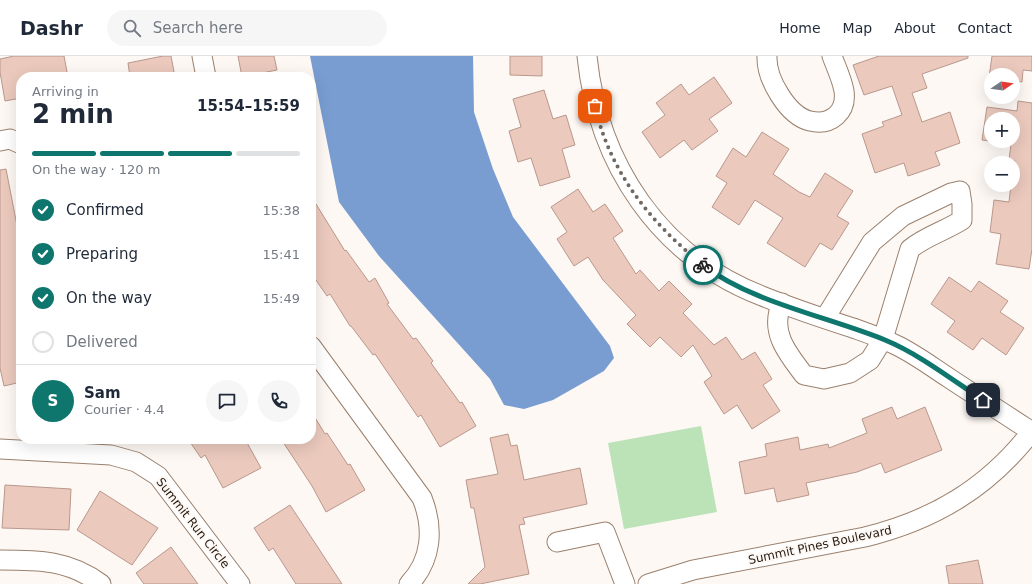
<!DOCTYPE html>
<meta charset="utf-8">
<style>
:root{--surface:#fff;--page:#f6f6f7;--text:#1f2937;--muted:#747a83;--line:#e0e1e3;--accent:#0f766e}
body{margin:0;font-family:"DejaVu Sans",sans-serif;background:var(--page);color:var(--text);height:100vh;display:flex;flex-direction:column;font-size:15px;white-space:nowrap}
*{box-sizing:border-box;margin:0}
p{font-size:13px;color:var(--muted)}
.icon{flex:none;width:22px;height:22px;fill:none;stroke:currentColor;stroke-width:2;stroke-linecap:round;stroke-linejoin:round}
.map{position:relative;flex:1;overflow:hidden}
.sheet{position:absolute;left:16px;top:16px;width:300px;height:372px;display:flex;flex-direction:column;background:var(--surface);border-radius:16px;box-shadow:0 4px 16px #0002}
.sheet>*{flex:none}
.needle{width:26px;rotate:77deg}
.tools{position:absolute;left:984px;top:12px;display:grid;gap:8px}
.tools a{display:grid;place-items:center;width:36px;height:36px;border-radius:50%;background:var(--surface);box-shadow:0 4px 16px #0002;font-size:20px}
.pin{position:absolute;display:grid;place-items:center;width:34px;height:34px;color:#fff;margin:-17px;border-radius:8px;box-shadow:0 2px 6px #0006}
.courier{position:absolute;display:grid;place-items:center;width:40px;height:40px;margin:-20px;border:3px solid #0f766e;border-radius:50%;background:#fff;color:#222;box-shadow:0 1px 5px #0007}
.headline em{font-style:normal;font-weight:600}
.headline div{display:flex;flex-direction:column-reverse}
.headline{display:flex;align-items:center;justify-content:space-between;height:68px;padding:0 16px}
h1{font-size:26px;font-weight:600;line-height:30px}
.bar{display:grid;grid-template-columns:repeat(4,1fr);gap:6px 4px;align-content:center;height:48px;padding:0 16px}
.bar i{height:5px;border-radius:3px;background:var(--line)}
.bar .on{background:var(--accent)}
.bar p{grid-column:span 4}
.line{display:flex;align-items:center;gap:10px;padding:0 16px;border-top:1px solid var(--line)}
.line div{flex:1}
.round{display:grid;place-items:center;flex:none;width:42px;height:42px;border-radius:21px;background:var(--page)}
ol{padding:0 16px;list-style:none}
li{display:flex;align-items:center;gap:12px;height:44px}
li p{margin-inline-start:auto}
li .icon{padding:4px;border-radius:50%;background:var(--accent);color:#fff;stroke-width:4}
li:last-child{color:var(--muted)}
li i{width:22px;height:22px;border:2px solid var(--line);border-radius:50%}
header{display:flex;align-items:center;gap:24px;box-sizing:border-box;height:56px;padding:0 20px;background:var(--surface);border-bottom:1px solid var(--line)}
header strong{font-size:19px}
nav{display:flex;gap:22px;margin-inline-start:auto;font-size:14px}
.search{width:280px;height:36px;background:var(--page);display:flex;align-items:center;gap:10px;box-sizing:border-box;padding:0 14px;border-radius:22px;color:var(--muted);font-size:15px}
.map>svg:first-child{display:block}
</style>
<header>
<strong>Dashr</strong>
<div class="search"><svg class="icon" aria-label="search" viewBox="0 0 24 24"><circle cx="10" cy="10" r="6"/><path d="M15 15l6 6"/></svg>Search here</div>
<nav><a>Home</a><a>Map</a><a>About</a><a>Contact</a></nav>
</header>
<div class="map">
<svg width="1032" height="528" viewBox="0 0 1032 528">
<rect width="100%" height="100%" fill="#fef8f4"/>
<!-- green -->
<polygon fill="#bce2b8" points="701,370 717,456 624,473 608,387"/>
<!-- water -->
<polygon fill="#799dd1" points="310,0 473,0 474,56 493,113 513,161 610,290 614,302 604,315 553,344 524,353 504,349 490,323 379,200 339,146"/>
<!-- building -->
<g fill="#ebc9bd" stroke="#b9988d" fill-rule="evenodd">
<polygon points="14,0 64,0 68,21 21,21 21,42 5,45 0,16 0,3"/>
<polygon points="163,0 171,0 175,21 130,21 128,7"/>
<polygon points="238,0 274,0 277,14 242,21"/>
<polygon points="510,0 542,0 542,20 510,19"/>
<polygon points="879,0 968,0 968,2 922,18 927,32 912,37 922,66 950,56 960,87 935,96 940,109 908,120 904,107 875,117 862,78 884,70 882,66 902,59 892,30 864,39 853,9"/>
<polygon points="992,0 1032,0 1032,15 1023,14 1022,26 1013,25 1013,19 991,19 991,22 989,21"/>
<polygon points="714,21 732,47 709,63 718,75 692,94 684,84 660,102 642,76 665,59 656,47 681,28 689,39"/>
<polygon points="544,34 553,63 566,59 575,89 562,93 570,121 540,130 531,102 518,106 509,75 521,71 513,43"/>
<path d="M1018 45 1032 47V193L1029 213 996 208 1001 178 990 176 994 144 1009 146 1011 129H1013L1015 105 1009 104 1011 88 982 84 987 51 1017 55ZM991 63H1013V85H991Z"/>
<polygon points="762,76 789,93 773,118 799,136 810,141 825,117 853,135 837,160 849,167 832,194 820,187 805,211 767,187 783,162 755,144 739,169 712,151 727,127 716,120 733,92 746,101"/>
<polygon points="6,113 21,190 21,326 4,330 0,312 0,114"/>
<polygon points="578,133 593,156 605,148 623,175 613,182 636,218 640,214 659,235 669,225 692,248 683,257 714,289 726,281 742,304 755,296 772,323 763,329 780,355 752,373 737,349 724,358 704,326 712,320 693,289 681,301 660,281 650,291 627,268 636,259 603,224 588,201 574,210 557,183 567,176 551,151"/>
<polygon points="311,140 345,195 346,194 369,226 375,222 389,247 387,248 413,283 416,282 433,305 431,307 460,347 462,346 476,370 440,391 421,359 418,361 375,298 373,299 351,270 350,270 330,238 327,240 311,217"/>
<polygon points="949,221 971,236 979,225 1008,245 1000,256 1024,272 1006,299 982,282 973,294 947,276 955,265 931,248"/>
<polygon points="892,351 897,363 925,351 942,394 885,417 881,407 857,416 806,427 809,439 777,446 774,432 745,438 739,406 767,400 765,388 798,381 800,394 828,388 829,392 867,377 862,363"/>
<polygon points="311,355 325,378 327,377 348,409 350,408 365,434 326,456 312,430 281,383 311,383"/>
<polygon points="508,378 511,390 517,389 524,424 580,412 587,448 523,462 525,468 519,469 529,518 480,528 468,528 485,511 474,452 471,452 466,424 498,418 490,382"/>
<polygon points="188,383 245,383 261,412 223,432 205,399 201,402"/>
<polygon points="5,429 71,433 69,474 2,472"/>
<polygon points="100,435 158,472 132,509 77,474"/>
<polygon points="290,449 342,528 296,528 273,492 269,495 254,472"/>
<polygon points="171,491 198,528 144,528 136,517"/>
<polygon points="978,504 983,528 949,528 946,510"/>
</g>
<g fill="none" stroke-linecap="round" stroke-linejoin="round">
<!-- minor casing -->
<g stroke="#9a806d" stroke-width="21">
<g id="minor">
<polyline points="202,0 206,21"/>
<path d="M587 0C598 108 659 200 762 240 792 252 822 262 853 272 867 277 882 282 896 289 915 298 932 311 949 322 976 340 1005 358 1032 376"/>
<path d="M767 0C766 23 788 60 810 65 831 70 847 56 844 35 842 23 836 11 832 0"/>
<polyline points="0,85 10,83 21,88"/>
<path d="M782 247C769 275 787 297 804 319L824 323 850 317 870 304 883 283 910 193C926 180 945 175 962 164V148L960 135 951 137 903 160 872 186 825 262"/>
<path d="M311 290 422 442C434 472 432 504 409 528"/>
<polyline points="0,393 111,399 136,406 158,420 240,528"/>
<polyline points="557,486 605,476 625,528"/>
<path d="M0 504C39 504 69 504 101 528"/>
<path d="M648 528 693 514 865 481C934 464 988 432 1032 375"/>
</g>
</g>
<!-- minor -->
<use href="#minor" stroke="#fff" stroke-width="19"/>
</g>
<g fill="none" stroke-linecap="round" stroke-linejoin="round">
<!-- done -->
<path stroke="#716862" stroke-width="4" stroke-dasharray="0 7.2" d="M595 50C610 117 651 167 703 209"/>
<!-- route -->
<path stroke="#0f766e" stroke-width="5" d="M703 209C750 246 829 261 885 284 919 298 951 323 983 344"/>
</g>
<g text-anchor="middle" dominant-baseline="central" stroke-width="4" stroke-linejoin="round" paint-order="stroke">
<!-- street labels -->
<g font-size="12" fill="#251b13" stroke="#fef8f4">
<text transform="translate(193 467) rotate(52)">Summit Run Circle</text>
<text transform="translate(820 489) rotate(-12)">Summit Pines Boulevard</text>
</g>
</g>
</svg>
<div class="tools">
<a><svg class="needle" viewBox="-14 -14 28 28"><path d="M0-13l5 13h-10z" fill="#e53935"/><path d="M0 13l5-13h-10z" fill="#747a83"/></svg></a>
<a>+</a>
<a>−</a>
</div>
<div class="pin" style="left:595px;top:50px;background:#ea580c"><svg class="icon" aria-label="bag" viewBox="0 0 24 24"><path d="M5 8h14l-1 12H6zM9 8a3 3 0 0 1 6 0"/></svg></div>
<div class="pin" style="left:983px;top:344px;background:#1f2937"><svg class="icon" aria-label="home" viewBox="0 0 24 24"><path d="M3 11l9-7 9 7M6 9v11h12V9"/></svg></div>
<div class="courier" style="left:703px;top:209px"><svg class="icon" aria-label="bike" viewBox="0 0 24 24"><circle cx="6" cy="16" r="4"/><circle cx="18" cy="16" r="4"/><path d="M6 16l4-8h5l3 8M10 8l3 8H6M13 5h3"/></svg></div>
<section class="sheet">
<div class="headline"><div><h1>2 min</h1><p>Arriving in</p></div><em>15:54–15:59</em></div>
<div class="bar"><i class="on"></i><i class="on"></i><i class="on"></i><i></i><p>On the way · 120 m</p></div>
<ol>
<li><svg class="icon" aria-label="check" viewBox="0 0 24 24"><path d="M5 12l5 5 9-10"/></svg>Confirmed<p>15:38</p></li>
<li><svg class="icon" aria-label="check" viewBox="0 0 24 24"><path d="M5 12l5 5 9-10"/></svg>Preparing<p>15:41</p></li>
<li><svg class="icon" aria-label="check" viewBox="0 0 24 24"><path d="M5 12l5 5 9-10"/></svg>On the way<p>15:49</p></li>
<li><i></i>Delivered</li>
</ol>
<div class="line" style="height:72px"><b class="round" style="background:var(--accent);color:#fff">S</b><div><b>Sam</b><p>Courier · 4.4</p></div><a class="round"><svg class="icon" aria-label="chat" viewBox="0 0 24 24"><path d="M4 5h16v11H9l-5 4z"/></svg></a><a class="round"><svg class="icon" aria-label="phone" viewBox="0 0 24 24"><path d="M5 4h4l2 5-3 2q2 4 5 5l2-3 5 2v4C11 20 4 13 5 4z"/></svg></a></div>
</section>
</div>
